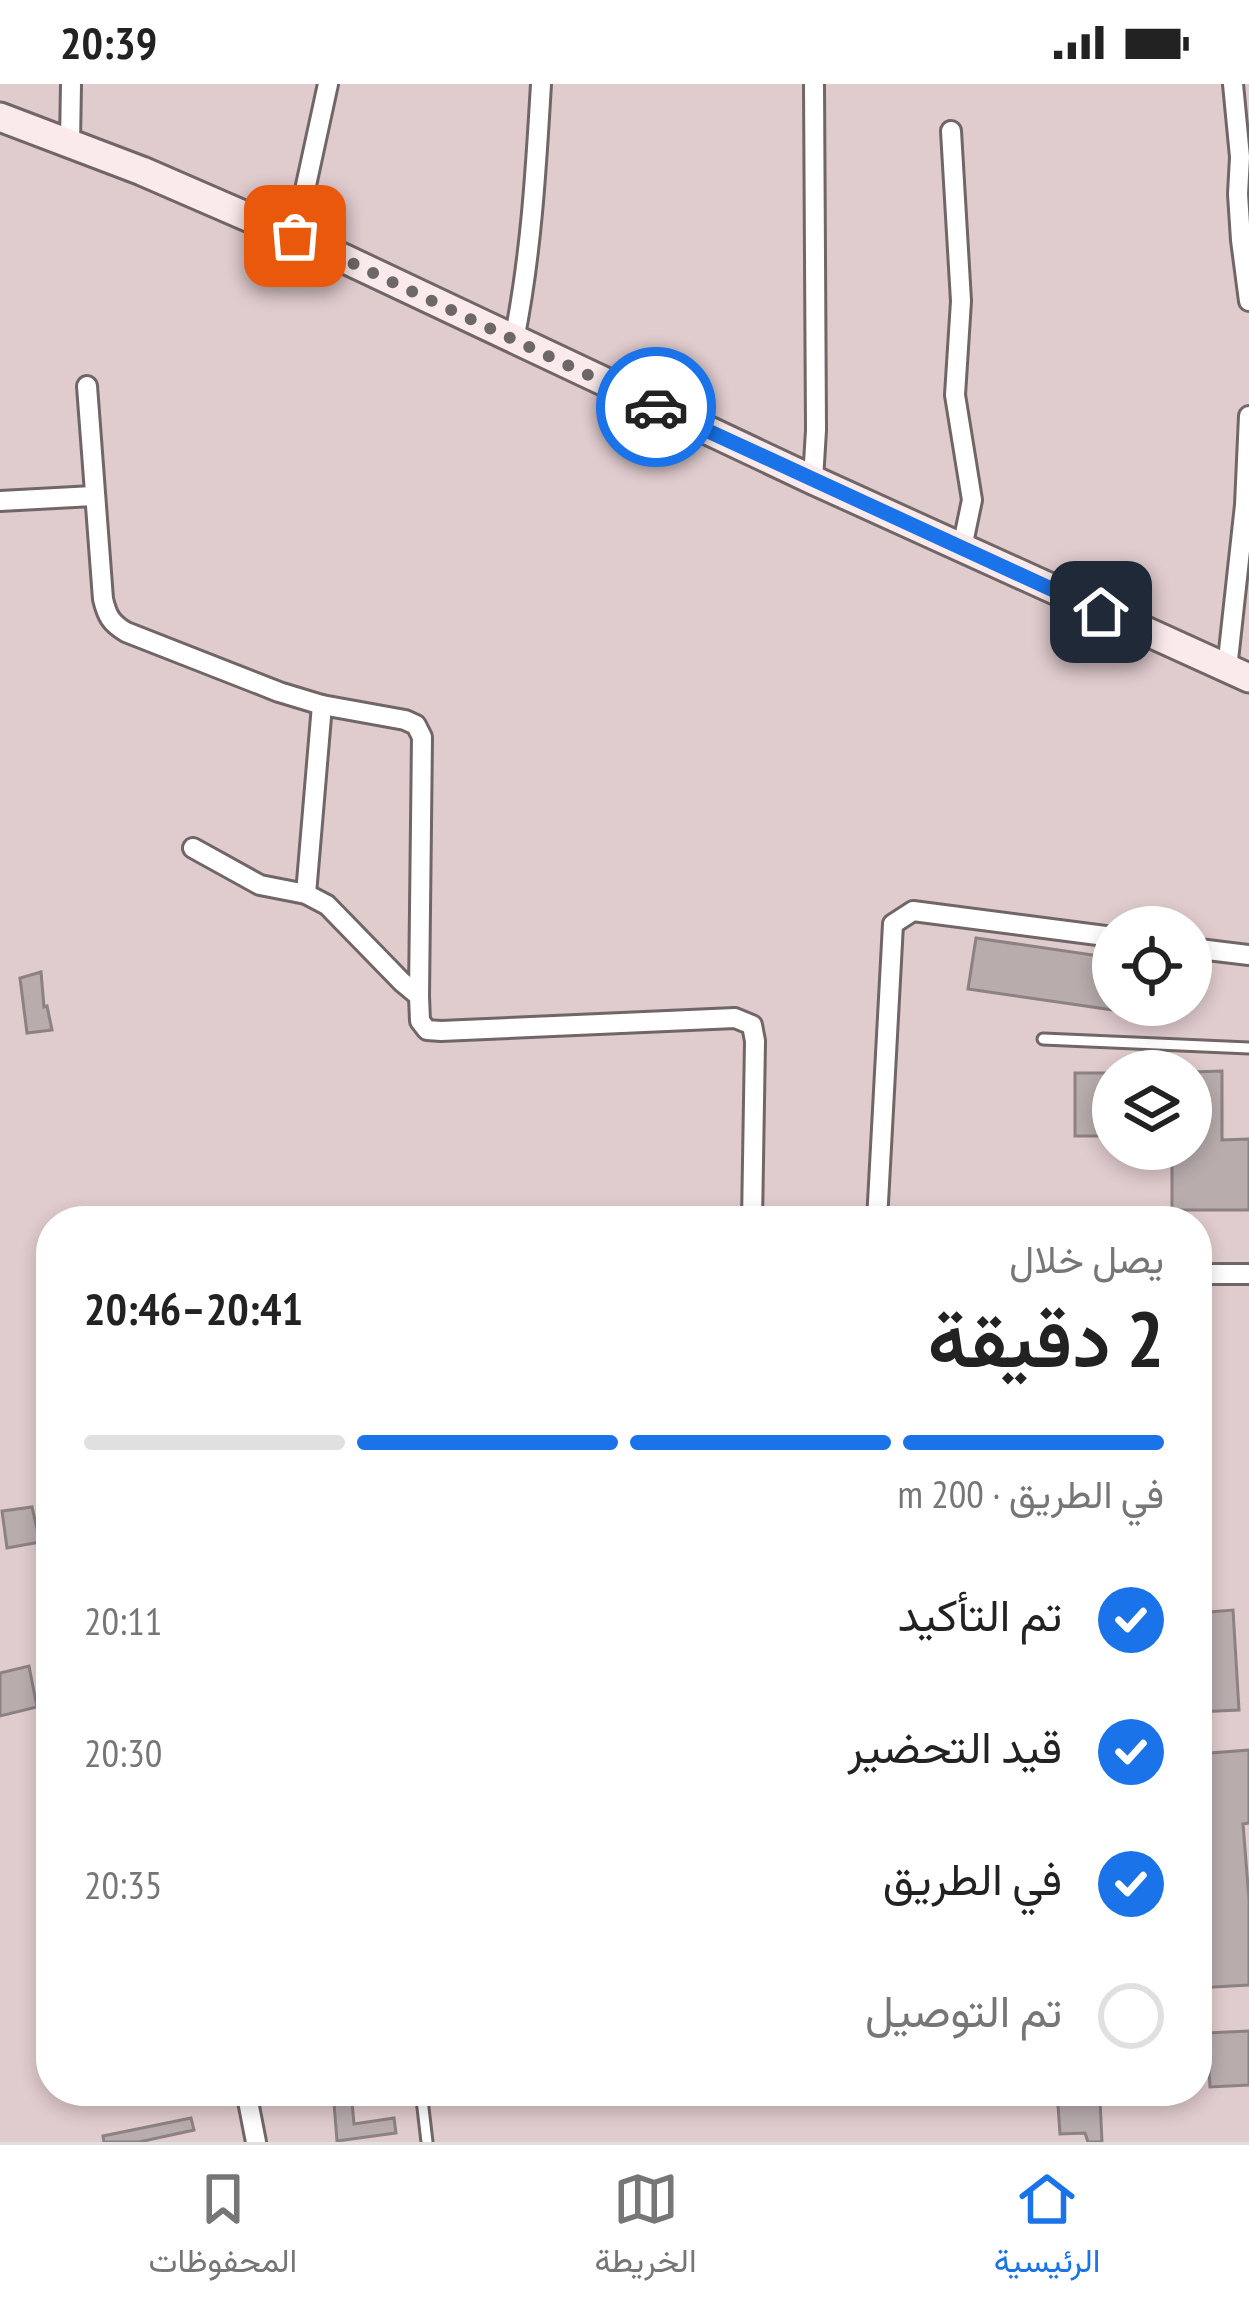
<!DOCTYPE html>
<html lang="ar">
<meta charset="utf-8">
<style>
:root{--surface:#fff;--page:#f6f6f6;--text:#222;--muted:#767676;--line:#e0e0e0;--accent:#1a73e8}
body{margin:0;font-family:"PT Sans Narrow",Vazirmatn,sans-serif;background:var(--page);color:var(--text);direction:rtl;height:100vh;display:flex;flex-direction:column;font-size:45px;white-space:nowrap}
*{box-sizing:border-box;margin:0}
p{font-size:39px;color:var(--muted)}
.icon{flex:none;width:66px;height:66px;fill:none;stroke:currentColor;stroke-width:2;stroke-linecap:round;stroke-linejoin:round}
.map{position:relative;flex:1;overflow:hidden;direction:ltr}
.details{position:absolute;left:36px;top:1122px;width:1176px;height:900px;display:flex;flex-direction:column;background:var(--surface);border-radius:48px;box-shadow:0 6px 18px #0003;direction:rtl}
.details>*{flex:none}
.buttons{position:absolute;left:1092px;top:822px;display:grid;gap:24px}
.buttons a{display:grid;place-items:center;width:120px;height:120px;border-radius:50%;background:var(--surface);box-shadow:0 6px 18px #0003;font-size:60px}
.pin{position:absolute;display:grid;place-items:center;width:102px;height:102px;color:#fff;margin:-51px;border-radius:24px;box-shadow:0 6px 18px #0006}
.courier{position:absolute;display:grid;place-items:center;width:120px;height:120px;margin:-60px;border:9px solid #1a73e8;border-radius:50%;background:#fff;color:#222;box-shadow:0 3px 15px #0007}
.summary em{font-style:normal;font-weight:600}
.summary div{display:flex;flex-direction:column-reverse}
.summary{display:flex;align-items:center;justify-content:space-between;height:204px;padding:0 48px}
h1{font-size:78px;font-weight:600;line-height:90px}
.bar{display:grid;grid-template-columns:repeat(4,1fr);gap:18px 12px;align-content:center;height:144px;padding:0 48px}
.bar i{height:15px;border-radius:9px;background:var(--line)}
.bar .selected{background:var(--accent)}
.bar p{grid-column:span 4}
ol{padding:0 48px;list-style:none}
li{display:flex;align-items:center;gap:36px;height:132px}
li p{margin-inline-start:auto}
li .icon{padding:12px;border-radius:50%;background:var(--accent);color:#fff;stroke-width:4}
li:last-child{color:var(--muted)}
li i{width:66px;height:66px;border:6px solid var(--line);border-radius:50%}
.status{display:flex;justify-content:space-between;align-items:center;height:84px;padding:0 60px;background:var(--surface);direction:ltr}
.status svg{height:33px;fill:currentColor}
.dock{display:flex;justify-content:space-around;align-items:center;height:168px;border-top:3px solid var(--line);background:var(--surface);font-size:33px;color:var(--muted)}
.dock a{display:grid;justify-items:center;gap:6px}
.dock .selected{color:var(--accent)}
.map>svg:first-child{display:block}
</style>
<div class="status"><b>20:39</b><svg viewBox="0 0 49 12"><path d="M0 12V9h3v3zM5 12V6h3v6zM10 12V3h3v9zM15 12V0h3v12zM26 1h20v11H26zM47 4h2v5h-2z"/></svg></div>
<div class="map">
<svg width="1249" height="2058" viewBox="0 0 1249 2058">
<rect width="100%" height="100%" fill="#e8dcdd"/>
<!-- built -->
<path fill="#e0cbcd" fill-rule="evenodd" d="M0 0H1249V2058H0ZM1113 843H1191V921H1113ZM1113 987H1191V1065H1113ZM51 1137H1197V2007H51Z"/>
<!-- building -->
<g fill="#b8acad" stroke="#8c8183" stroke-width="3">
<polygon points="976,854 1113,874 1113,926 968,905"/>
<polygon points="41,888 44,923 47,922 52,946 27,949 20,894"/>
<polygon points="1222,987 1222,1056 1249,1055 1249,1126 1172,1126 1172,1065 1191,1065 1191,988"/>
<rect x="1075" y="989" width="38" height="63"/>
<polygon points="32,1423 40,1458 7,1464 2,1427"/>
<polygon points="1233,1526 1239,1626 1197,1628 1197,1529"/>
<polygon points="29,1582 37,1623 0,1632 0,1589"/>
<polygon points="1249,1666 1249,1739 1243,1740 1249,1815 1249,1901 1197,1904 1197,1670"/>
<polygon points="1249,1947 1249,2001 1210,2003 1207,1949"/>
<polygon points="333,2007 351,2007 354,2040 394,2034 396,2049 337,2057"/>
<polygon points="1057,2007 1071,2007 1071,2019 1100,2016 1102,2058 1088,2058 1085,2049 1060,2050"/>
<polygon points="191,2034 194,2046 139,2058 104,2058 103,2052"/>
</g>
<g fill="none" stroke-linecap="round" stroke-linejoin="round">
<!-- service casing -->
<g stroke="#706667" stroke-width="15">
<g id="service">
<polyline points="1043,955 1249,964"/>
<polyline points="421,2007 427,2058"/>
</g>
</g>
<!-- minor casing -->
<g stroke="#706667" stroke-width="24">
<g id="minor">
<polyline points="1233,0 1240,73 1238,110 1241,156 1249,217"/>
<polyline points="951,47 961,217 955,311 972,416 962,464"/>
<polyline points="70,58 71,0"/>
<polyline points="295,152 328,0"/>
<path d="M514 256C531 172 536 86 541 0"/>
<path d="M87 302 103 515C107 532 111 539 126 548L279 608 322 621 405 636 416 641 422 653 419 912 402 898 327 821 306 810 260 801 193 764"/>
<polyline points="813,396 816,346 814,0"/>
<polyline points="0,417 93,412"/>
<polyline points="1227,585 1245,421 1249,332"/>
<polyline points="306,810 322,621"/>
<polyline points="1191,864 1249,871"/>
<polyline points="419,912 420,937 427,946 441,947 735,934 752,941 755,957 752,1137"/>
<polyline points="877,1137 893,840 913,827 1113,853"/>
<polyline points="1197,1190 1249,1190"/>
<polyline points="246,2007 256,2058"/>
</g>
</g>
<!-- secondary casing -->
<g stroke="#706667" stroke-width="33">
<polyline id="secondary" points="0,33 142,87 345,175 813,396 1249,594"/>
</g>
<!-- service -->
<use href="#service" stroke="#fff" stroke-width="9"/>
<!-- minor -->
<use href="#minor" stroke="#fff" stroke-width="18"/>
<!-- secondary -->
<use href="#secondary" stroke="#fbeaec" stroke-width="27"/>
</g>
<g fill="none" stroke-linecap="round" stroke-linejoin="round">
<!-- done -->
<polyline stroke="#6e6767" stroke-width="12" stroke-dasharray="0 21.6" points="295,152 656,323"/>
<!-- route -->
<polyline stroke="#1a73e8" stroke-width="15" points="656,323 1101,528"/>
</g>
</svg>
<div class="buttons">
<a><svg class="icon" aria-label="locate" viewBox="0 0 24 24"><circle cx="12" cy="12" r="6"/><path d="M12 2v4M12 18v4M2 12h4M18 12h4"/></svg></a>
<a><svg class="icon" aria-label="layers" viewBox="0 0 24 24"><path d="M12 4l9 5-9 5-9-5zM3 14l9 5 9-5"/></svg></a>
</div>
<div class="pin" style="left:295px;top:152px;background:#ea580c"><svg class="icon" aria-label="bag" viewBox="0 0 24 24"><path d="M5 8h14l-1 12H6zM9 8a3 3 0 0 1 6 0"/></svg></div>
<div class="pin" style="left:1101px;top:528px;background:#1f2937"><svg class="icon" aria-label="home" viewBox="0 0 24 24"><path d="M3 11l9-7 9 7M6 9v11h12V9"/></svg></div>
<div class="courier" style="left:656px;top:323px"><svg class="icon" aria-label="car" viewBox="0 0 24 24"><path d="M5 17H2v-5l4-1 3-4h7l3 4 3 1v5h-3M9 17h6M6 11h13"/><circle cx="7" cy="17" r="2"/><circle cx="17" cy="17" r="2"/></svg></div>
<section class="details">
<div class="summary"><div><h1>2 دقيقة</h1><p>يصل خلال</p></div><em>20:41–20:46</em></div>
<div class="bar"><i class="selected"></i><i class="selected"></i><i class="selected"></i><i></i><p>في الطريق · 200 m</p></div>
<ol>
<li><svg class="icon" aria-label="check" viewBox="0 0 24 24"><path d="M5 12l5 5 9-10"/></svg>تم التأكيد<p>20:11</p></li>
<li><svg class="icon" aria-label="check" viewBox="0 0 24 24"><path d="M5 12l5 5 9-10"/></svg>قيد التحضير<p>20:30</p></li>
<li><svg class="icon" aria-label="check" viewBox="0 0 24 24"><path d="M5 12l5 5 9-10"/></svg>في الطريق<p>20:35</p></li>
<li><i></i>تم التوصيل</li>
</ol>
</section>
</div>
<nav class="dock">
<a class="selected"><svg class="icon" aria-label="home" viewBox="0 0 24 24"><path d="M3 11l9-7 9 7M6 9v11h12V9"/></svg>الرئيسية</a>
<a><svg class="icon" aria-label="map" viewBox="0 0 24 24"><path d="M3 6l6-2 6 2 6-2v14l-6 2-6-2-6 2zM9 4v14M15 6v14"/></svg>الخريطة</a>
<a><svg class="icon" aria-label="saved" viewBox="0 0 24 24"><path d="M7 4h10v16l-5-4-5 4z"/></svg>المحفوظات</a>
</nav>
